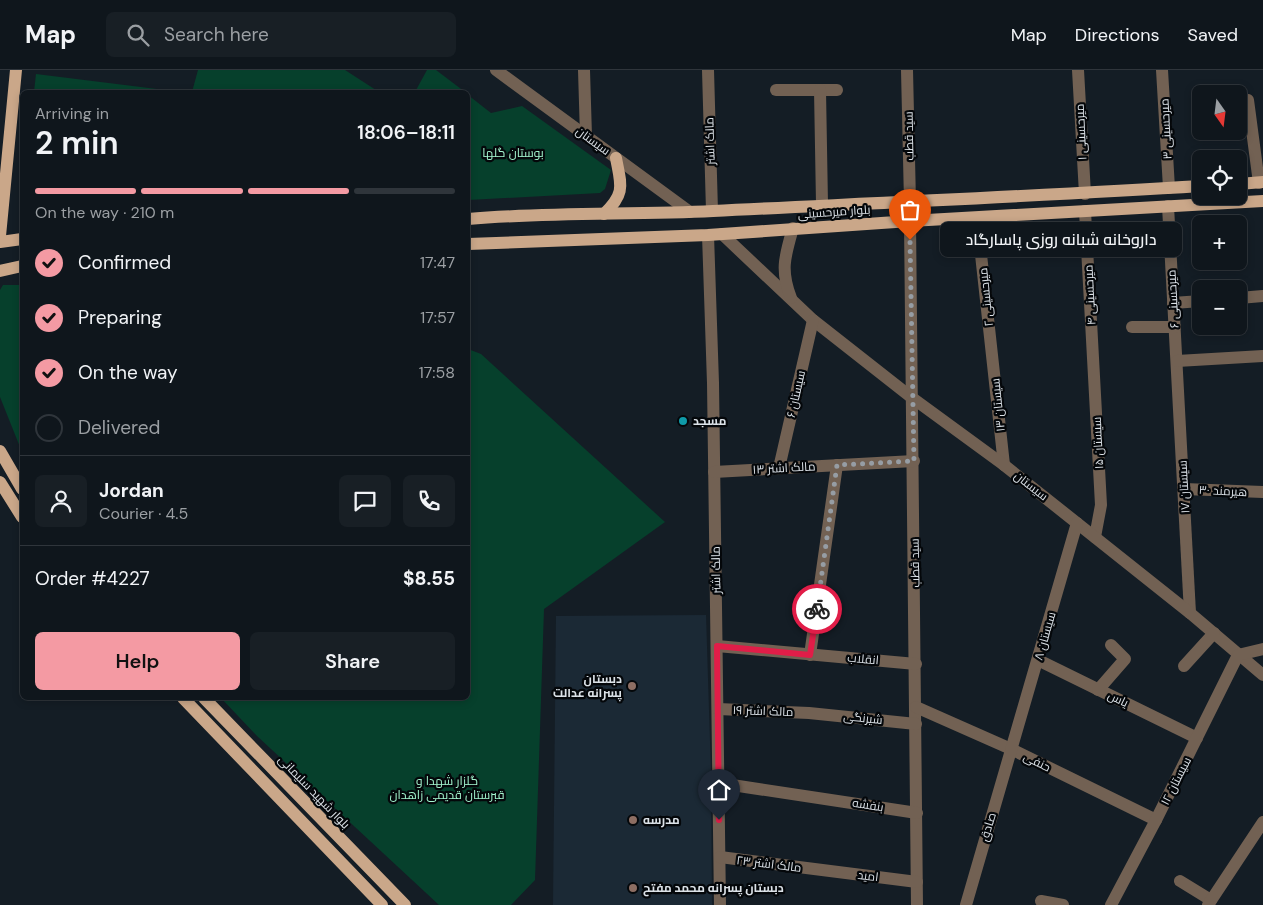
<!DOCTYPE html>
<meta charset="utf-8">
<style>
:root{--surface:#0f161c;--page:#181f25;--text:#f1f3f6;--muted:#9b9fa3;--line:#2f353b;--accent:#f49aa3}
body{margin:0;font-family:"DM Sans",Cairo,sans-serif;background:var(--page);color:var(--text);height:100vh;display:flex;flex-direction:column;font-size:19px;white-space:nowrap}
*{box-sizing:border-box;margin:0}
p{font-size:16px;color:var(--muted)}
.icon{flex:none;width:28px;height:28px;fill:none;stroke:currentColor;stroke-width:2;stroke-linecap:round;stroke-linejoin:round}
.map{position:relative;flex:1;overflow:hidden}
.sheet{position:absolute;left:20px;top:20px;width:450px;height:610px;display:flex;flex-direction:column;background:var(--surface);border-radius:8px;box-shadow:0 2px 8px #0003,0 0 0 1px var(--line)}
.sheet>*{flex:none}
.needle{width:32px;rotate:166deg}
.controls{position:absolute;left:1192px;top:15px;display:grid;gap:10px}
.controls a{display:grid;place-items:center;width:55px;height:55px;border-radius:8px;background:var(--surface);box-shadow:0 2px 8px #0003,0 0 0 1px var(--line);font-size:25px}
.pin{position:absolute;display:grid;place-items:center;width:42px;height:42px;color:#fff;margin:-51px -21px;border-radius:50% 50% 50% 0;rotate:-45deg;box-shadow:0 0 5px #0007}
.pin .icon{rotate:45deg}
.courier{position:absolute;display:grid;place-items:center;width:50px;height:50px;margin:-25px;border:4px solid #e11d48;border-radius:50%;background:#fff;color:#222;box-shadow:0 1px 6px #0007}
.bubble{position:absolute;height:35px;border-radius:8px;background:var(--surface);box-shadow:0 2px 8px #0003,0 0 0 1px var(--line);font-size:16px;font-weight:600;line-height:35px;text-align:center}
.summary em{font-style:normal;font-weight:600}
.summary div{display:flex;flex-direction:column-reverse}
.summary{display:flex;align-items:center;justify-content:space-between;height:85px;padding:0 15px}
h1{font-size:32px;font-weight:600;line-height:38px}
.bar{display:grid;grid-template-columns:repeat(4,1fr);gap:8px 5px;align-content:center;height:60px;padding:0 15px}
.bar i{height:6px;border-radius:4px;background:var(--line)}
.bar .on{background:var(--accent)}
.bar p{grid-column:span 4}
.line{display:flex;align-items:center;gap:12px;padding:0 15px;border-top:1px solid var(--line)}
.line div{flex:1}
.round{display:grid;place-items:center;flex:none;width:52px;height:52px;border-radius:8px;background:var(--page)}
ol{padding:0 15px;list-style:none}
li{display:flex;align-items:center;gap:15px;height:55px}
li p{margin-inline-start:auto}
li .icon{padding:5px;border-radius:50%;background:var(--accent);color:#111;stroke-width:4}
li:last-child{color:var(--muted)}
li i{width:28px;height:28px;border:2px solid var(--line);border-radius:50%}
.action{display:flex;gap:10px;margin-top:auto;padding:10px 15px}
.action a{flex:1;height:58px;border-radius:8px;background:var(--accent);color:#111;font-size:20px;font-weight:600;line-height:58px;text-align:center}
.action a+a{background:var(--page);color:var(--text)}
header{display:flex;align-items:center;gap:30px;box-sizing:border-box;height:70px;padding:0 25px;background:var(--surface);border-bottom:1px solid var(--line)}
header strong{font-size:24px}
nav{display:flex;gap:28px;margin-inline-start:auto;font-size:18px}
.search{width:350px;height:45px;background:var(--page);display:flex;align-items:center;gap:12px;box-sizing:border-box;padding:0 18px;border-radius:8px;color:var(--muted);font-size:19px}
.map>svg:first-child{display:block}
</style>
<header>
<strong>Map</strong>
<div class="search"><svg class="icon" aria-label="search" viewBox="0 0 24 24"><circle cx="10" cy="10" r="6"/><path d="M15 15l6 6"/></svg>Search here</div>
<nav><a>Map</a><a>Directions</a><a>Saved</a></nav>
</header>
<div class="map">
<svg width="1263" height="835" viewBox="0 0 1263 835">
<rect width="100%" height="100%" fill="#141d25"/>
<!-- built -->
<polygon fill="#1b2935" points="706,545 711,703 712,835 553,835 556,546"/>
<!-- green -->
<g fill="#06402c">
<polygon points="198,0 345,0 379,22 192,22"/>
<polygon points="427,0 436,0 465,22 415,22"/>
<polygon points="36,4 181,22 34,22"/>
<polygon points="468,25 491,43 522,36 611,100 605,119 600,123 468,130"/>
<polygon points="3,215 22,215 22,382 0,327 0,220"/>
<polygon points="468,279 481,284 665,452 544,539 535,810 511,835 439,835 257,666 221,628 468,628"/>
</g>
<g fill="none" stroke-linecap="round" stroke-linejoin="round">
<!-- minor -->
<g stroke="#726153" stroke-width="12">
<polyline points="496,0 690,142"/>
<polyline points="584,0 586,66"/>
<polyline points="708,0 712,141"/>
<polyline points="907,0 910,132"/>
<polyline points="1078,0 1085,124"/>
<polyline points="1162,0 1169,118"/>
<polyline points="776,20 837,20"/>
<polyline points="820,20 822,134"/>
<polyline points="1248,30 1259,113"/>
<polyline points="1168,136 1190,543"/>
<polyline points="1085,141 1101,435 1095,467"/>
<polyline points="977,148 1004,395"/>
<polyline points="910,151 917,835"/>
<polyline points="722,164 813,250 911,327 1004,395 1190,543 1263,605"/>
<polyline points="708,165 713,313 720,835"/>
<path d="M791 228C780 200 785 186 793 158"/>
<polyline points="1239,228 1263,226"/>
<polyline points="1173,233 1201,231"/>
<polyline points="1132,257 1175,257"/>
<polyline points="1177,291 1263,286"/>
<polyline points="779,398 813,250"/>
<polyline points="714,402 914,391"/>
<polyline points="1184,419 1263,422"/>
<polyline points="717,576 916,594"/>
<polyline points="810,585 837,395"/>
<polyline points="1038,590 1197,668"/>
<polyline points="1184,596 1214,563"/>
<polyline points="1098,620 1125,589 1111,575"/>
<polyline points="916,637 1011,679 1156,750"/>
<polyline points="718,639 809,643 916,654"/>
<polyline points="719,713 917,743"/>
<polyline points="720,787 917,812"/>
<polyline points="1180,811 1211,830"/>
<polyline points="1041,831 1063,835"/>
<polyline points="966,835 1077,453"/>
<polyline points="1111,835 1156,750 1238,585 1263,579"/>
<polyline points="1208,835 1263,752"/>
</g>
<!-- major -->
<g stroke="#caa789" stroke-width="12">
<polyline points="1239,114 1263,112"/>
<path d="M604 144C626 123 621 115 616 88"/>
<path d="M468 149C549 142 632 145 713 141 876 133 1039 126 1201 116"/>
<polyline points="0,166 16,0"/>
<polyline points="0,172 22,169"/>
<polyline points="468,174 708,165 910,151 1263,131"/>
<polyline points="0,201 22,196"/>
<polyline points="0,381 22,419"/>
<polyline points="0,412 22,447"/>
<polyline points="183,628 382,835"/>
<polyline points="204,628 405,835"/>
</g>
</g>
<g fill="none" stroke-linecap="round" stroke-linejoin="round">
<!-- done -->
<polyline stroke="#969da4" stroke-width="5" stroke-dasharray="0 9" points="817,539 837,395 914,391 910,170"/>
<!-- route -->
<polyline stroke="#e11d48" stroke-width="6" points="719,750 717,576 810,585 817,539"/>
</g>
<!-- markers -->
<circle fill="#0f9aa8" stroke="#04070a" stroke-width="2" cx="683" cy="351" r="5"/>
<g fill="#8d6e63" stroke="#04070a" stroke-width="2">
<circle cx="632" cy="616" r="5"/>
<circle cx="633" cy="750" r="5"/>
<circle cx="633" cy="818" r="5"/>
</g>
<g text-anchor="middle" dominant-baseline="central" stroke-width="4.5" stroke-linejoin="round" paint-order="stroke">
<!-- street labels -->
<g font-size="12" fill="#dce2e8" stroke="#04070a">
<text transform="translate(1166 59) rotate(-93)">میرحسینی ۳</text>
<text transform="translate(1081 62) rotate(-93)">میرحسینی ۱</text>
<text transform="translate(909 66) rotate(-91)">سید قطب</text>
<text transform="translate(593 71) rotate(36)">سیستان</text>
<text transform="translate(710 71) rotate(-92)">مالک اشتر</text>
<text transform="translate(834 142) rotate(-4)">بلوار میرحسینی</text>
<text transform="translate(1090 225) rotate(-93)">میرحسینی ۴</text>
<text transform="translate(986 227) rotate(-96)">میرحسینی ۲</text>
<text transform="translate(1173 229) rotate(-93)">میرحسینی ۶</text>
<text transform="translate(796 324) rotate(-77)">سیستان ۶</text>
<text transform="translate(998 335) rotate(-96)">سیستان ۱۳</text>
<text transform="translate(1098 373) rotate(-93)">سیستان ۱۵</text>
<text transform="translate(784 398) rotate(-3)">مالک اشتر ۱۳</text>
<text transform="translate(1031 416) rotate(38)">سیستان</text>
<text transform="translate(1184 417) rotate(-93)">سیستان ۱۷</text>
<text transform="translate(1223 421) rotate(3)">هیرمند ۳۰</text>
<text transform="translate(915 493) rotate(-91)">سید قطب</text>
<text transform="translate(716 500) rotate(-91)">مالک اشتر</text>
<text transform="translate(1045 566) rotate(-74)">سیستان ۸</text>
<text transform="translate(863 589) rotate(5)">انقلاب</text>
<text transform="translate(1118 629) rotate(26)">یاس</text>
<text transform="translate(763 641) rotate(2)">مالک اشتر ۱۹</text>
<text transform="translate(863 648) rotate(6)">شیرنگی</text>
<text transform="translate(1037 692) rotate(26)">حنفی</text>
<text transform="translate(1176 711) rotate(-63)">سیستان ۱۲</text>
<text transform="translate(314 722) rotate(46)">بلوار شهید سلیمانی</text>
<text transform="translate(868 735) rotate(9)">بنفشه</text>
<text transform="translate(988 757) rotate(-73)">صادق</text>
<text transform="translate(769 794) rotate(7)">مالک اشتر ۲۳</text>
<text transform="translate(868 806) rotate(7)">امید</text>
</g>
<!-- park labels -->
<g font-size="12" fill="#a4f7d0" stroke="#04070a">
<text x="513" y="83">بوستان گلها</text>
<text x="447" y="711">گلزار شهدا و<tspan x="447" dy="14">قبرستان قدیمی زاهدان</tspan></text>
</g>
<!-- poi labels -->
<g font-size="12" font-weight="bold" fill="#dce2e8" stroke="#04070a" text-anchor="start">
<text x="693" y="351">مسجد</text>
<text x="622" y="609" text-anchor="end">دبستان<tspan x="622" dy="14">پسرانه عدالت</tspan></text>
<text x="643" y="750">مدرسه</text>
<text x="643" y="818">دبستان پسرانه محمد مفتح</text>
</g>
</g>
</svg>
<div class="controls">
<a><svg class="needle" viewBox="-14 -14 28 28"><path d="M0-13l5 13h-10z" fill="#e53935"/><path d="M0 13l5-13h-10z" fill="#9b9fa3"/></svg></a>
<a><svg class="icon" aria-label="locate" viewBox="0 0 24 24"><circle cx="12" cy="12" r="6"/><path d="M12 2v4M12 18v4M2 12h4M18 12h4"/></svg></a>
<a>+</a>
<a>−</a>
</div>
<div class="pin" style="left:910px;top:170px;background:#ea580c"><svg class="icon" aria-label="bag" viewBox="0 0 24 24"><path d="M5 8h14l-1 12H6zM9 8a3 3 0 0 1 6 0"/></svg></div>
<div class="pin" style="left:719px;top:750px;background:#1f2937"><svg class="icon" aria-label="home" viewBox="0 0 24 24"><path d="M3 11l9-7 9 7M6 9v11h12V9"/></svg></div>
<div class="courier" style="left:817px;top:539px"><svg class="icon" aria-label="bike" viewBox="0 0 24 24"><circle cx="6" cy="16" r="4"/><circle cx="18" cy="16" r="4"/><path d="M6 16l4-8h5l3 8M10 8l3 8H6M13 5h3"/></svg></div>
<div class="bubble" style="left:940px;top:152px;width:242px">داروخانه شبانه روزی پاسارگاد</div>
<section class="sheet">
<div class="summary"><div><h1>2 min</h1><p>Arriving in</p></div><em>18:06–18:11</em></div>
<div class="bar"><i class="on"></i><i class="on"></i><i class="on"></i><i></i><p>On the way · 210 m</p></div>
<ol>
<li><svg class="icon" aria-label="check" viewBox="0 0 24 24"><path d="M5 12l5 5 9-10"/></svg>Confirmed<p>17:47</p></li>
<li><svg class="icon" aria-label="check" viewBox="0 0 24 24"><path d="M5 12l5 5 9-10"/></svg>Preparing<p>17:57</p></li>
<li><svg class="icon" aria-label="check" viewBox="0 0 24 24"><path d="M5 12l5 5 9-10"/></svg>On the way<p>17:58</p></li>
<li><i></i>Delivered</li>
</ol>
<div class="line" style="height:90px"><a class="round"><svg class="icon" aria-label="person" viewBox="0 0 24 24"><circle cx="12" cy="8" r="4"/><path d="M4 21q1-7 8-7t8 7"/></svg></a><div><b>Jordan</b><p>Courier · 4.5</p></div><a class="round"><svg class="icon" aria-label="chat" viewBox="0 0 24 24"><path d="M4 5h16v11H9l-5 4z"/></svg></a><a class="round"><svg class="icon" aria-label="phone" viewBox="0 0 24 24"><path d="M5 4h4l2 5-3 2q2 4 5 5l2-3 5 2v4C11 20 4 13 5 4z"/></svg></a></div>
<div class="line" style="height:65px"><div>Order #4227</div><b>$8.55</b></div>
<div class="action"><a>Help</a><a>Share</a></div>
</section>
</div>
